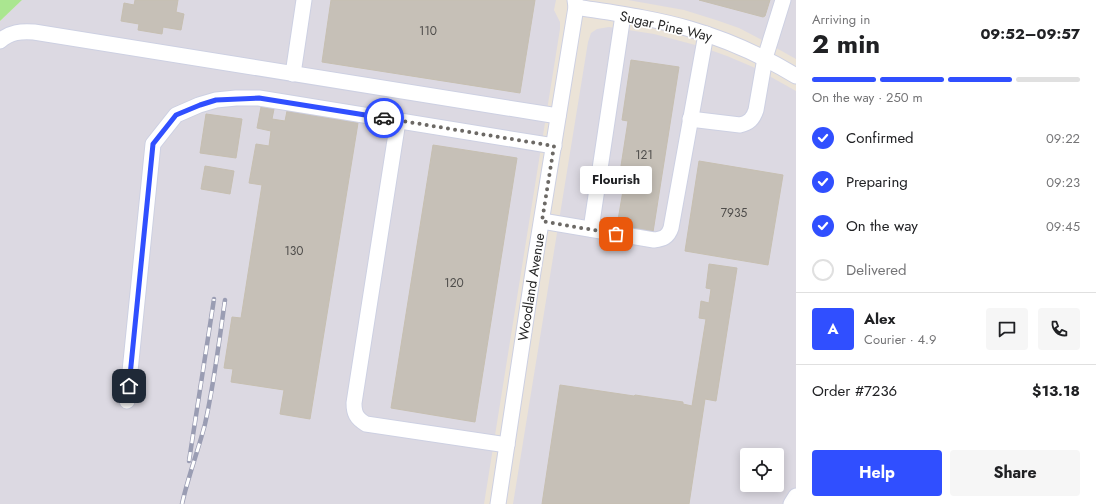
<!DOCTYPE html>
<meta charset="utf-8">
<style>
:root{--surface:#fff;--page:#f6f6f6;--text:#202124;--muted:#757577;--line:#e0e0e0;--accent:#304fff}
body{margin:0;font-family:Jost,sans-serif;background:var(--page);color:var(--text);height:100vh;display:flex;flex-direction:column;font-size:15px;white-space:nowrap}
*{box-sizing:border-box;margin:0}
p{font-size:13px;color:var(--muted)}
.icon{flex:none;width:22px;height:22px;fill:none;stroke:currentColor;stroke-width:2;stroke-linecap:round;stroke-linejoin:round}
.map{position:relative;flex:1;overflow:hidden}
.details{display:flex;flex-direction:column;background:var(--surface);width:300px}
.details>*{flex:none}
.tools{position:absolute;left:740px;top:448px;display:grid;gap:8px}
.tools a{display:grid;place-items:center;width:44px;height:44px;border-radius:4px;background:var(--surface);box-shadow:0 2px 10px #0003;font-size:20px}
.pin{position:absolute;display:grid;place-items:center;width:34px;height:34px;color:#fff;margin:-17px;border-radius:8px;box-shadow:0 2px 6px #0006}
.courier{position:absolute;display:grid;place-items:center;width:40px;height:40px;margin:-20px;border:3px solid #304fff;border-radius:50%;background:#fff;color:#222;box-shadow:0 1px 5px #0007}
.bubble{position:absolute;height:28px;border-radius:4px;background:var(--surface);box-shadow:0 2px 10px #0003;font-size:13px;font-weight:700;line-height:28px;text-align:center}
.summary em{font-style:normal;font-weight:700}
.summary div{display:flex;flex-direction:column-reverse}
.summary{display:flex;align-items:center;justify-content:space-between;height:68px;padding:0 16px}
h1{font-size:26px;font-weight:700;line-height:30px}
.bar{display:grid;grid-template-columns:repeat(4,1fr);gap:6px 4px;align-content:center;height:48px;padding:0 16px}
.bar i{height:5px;border-radius:3px;background:var(--line)}
.bar .active{background:var(--accent)}
.bar p{grid-column:span 4}
.line{display:flex;align-items:center;gap:10px;padding:0 16px;border-top:1px solid var(--line)}
.line div{flex:1}
.round{display:grid;place-items:center;flex:none;width:42px;height:42px;border-radius:4px;background:var(--page)}
ol{padding:0 16px;list-style:none}
li{display:flex;align-items:center;gap:12px;height:44px}
li p{margin-inline-start:auto}
li .icon{padding:4px;border-radius:50%;background:var(--accent);color:#fff;stroke-width:4}
li:last-child{color:var(--muted)}
li i{width:22px;height:22px;border:2px solid var(--line);border-radius:50%}
.action{display:flex;gap:8px;margin-top:auto;padding:8px 16px}
.action a{flex:1;height:46px;border-radius:4px;background:var(--accent);color:#fff;font-size:16px;font-weight:700;line-height:46px;text-align:center}
.action a+a{background:var(--page);color:var(--text)}
main{display:flex;flex:1;min-height:0}
.map>svg:first-child{display:block}
</style>
<main>
<div class="map">
<svg width="796" height="504" viewBox="0 0 796 504">
<rect width="100%" height="100%" fill="#ebe3d7"/>
<!-- industrial -->
<g fill="#dcd9e2" fill-rule="evenodd">
<polygon points="22,0 556,0 554,10 560,22 560,29 484,504 0,504 0,21"/>
<polygon points="628,0 796,0 796,59 762,40 739,28 716,20 684,10"/>
<path d="M609 27 654 34 699 46 727 56 753 67 796 91V504H513L588 42 591 33 597 29ZM747 455H777V485H747Z"/>
</g>
<!-- green -->
<polygon fill="#aae690" points="0,0 22,0 0,21"/>
<!-- building -->
<g fill="#c6c0b7" stroke="#c6bfb1">
<polygon points="135,0 178,0 176,12 184,14 181,30 163,27 162,34 138,30 139,24 121,21 124,3 134,5"/>
<polygon points="331,0 535,0 520,93 322,62"/>
<polygon points="699,0 770,0 765,16 763,17"/>
<polygon points="631,60 679,67 653,232 617,226 627,167 621,166 628,121 622,120"/>
<polygon points="261,107 274,109 272,119 285,121 287,111 358,123 310,419 280,414 284,390 231,382 233,369 224,368 232,317 241,318 262,185 249,183 256,144 269,146 271,131 257,128"/>
<polygon points="206,114 242,119 236,158 200,153"/>
<polygon points="433,145 517,158 475,422 391,408"/>
<polygon points="699,161 783,175 768,265 685,251"/>
<polygon points="205,166 234,171 230,194 201,189"/>
<polygon points="709,264 737,268 716,401 705,399 689,504 542,504 560,385 634,396 635,395 683,402 683,404 692,406 706,319 699,318 701,301 709,303 711,289 706,288"/>
</g>
<g fill="none" stroke-linecap="round" stroke-linejoin="round">
<!-- minor casing -->
<g stroke="#cdd0e2" stroke-width="17">
<g id="minor">
<path d="M576 7C614 13 653 18 690 29 728 40 763 56 796 76"/>
<path d="M0 41C10 32 21 31 34 32L558 116"/>
<polyline points="293,74 304,0"/>
<path d="M690 119 740 125C749 123 753 119 756 110L765 58 783 0"/>
<path d="M398 121 354 403C354 413 356 418 366 424L507 445"/>
<path d="M542 221 654 240C663 239 668 237 671 228L706 34"/>
<polyline points="591,229 623,15"/>
<polyline points="127,401 153,144 176,115 199,105 216,100 236,98 259,98 554,146"/>
<polyline points="498,504 533,272 576,7 575,0"/>
<polyline points="791,504 796,496"/>
</g>
</g>
<!-- minor -->
<use href="#minor" stroke="#fff" stroke-width="15"/>
<!-- rail casing -->
<g stroke="#9a9db3" stroke-width="4.5">
<g id="rail">
<polyline points="189,461 214,299"/>
<path d="M182 504C188 477 198 451 205 424 214 384 219 342 225 300"/>
</g>
</g>
<!-- rail -->
<use href="#rail" stroke="#fff" stroke-width="3" stroke-dasharray="9" stroke-linecap="butt"/>
</g>
<g fill="none" stroke-linecap="round" stroke-linejoin="round">
<!-- done -->
<polyline stroke="#6c6965" stroke-width="4" stroke-dasharray="0 7.2" points="384,118 554,146 542,221 616,234"/>
<!-- route -->
<polyline stroke="#304fff" stroke-width="5" points="129,386 153,144 176,115 200,105 216,100 259,98 384,118"/>
</g>
<g text-anchor="middle" dominant-baseline="central" stroke-width="3.5" stroke-linejoin="round" paint-order="stroke">
<!-- number labels -->
<g font-size="12" fill="#4f4d4b">
<text x="428" y="31">110</text>
<text x="644" y="155">121</text>
<text x="734" y="213">7935</text>
<text x="294" y="251">130</text>
<text x="454" y="283">120</text>
</g>
<!-- street labels -->
<g font-size="14" fill="#272727" stroke="#fff">
<text transform="translate(666 26) rotate(13)">Sugar Pine Way</text>
<text transform="translate(531 287) rotate(-81)">Woodland Avenue</text>
</g>
</g>
</svg>
<div class="tools">
<a><svg class="icon" aria-label="locate" viewBox="0 0 24 24"><circle cx="12" cy="12" r="6"/><path d="M12 2v4M12 18v4M2 12h4M18 12h4"/></svg></a>
</div>
<div class="pin" style="left:616px;top:234px;background:#ea580c"><svg class="icon" aria-label="bag" viewBox="0 0 24 24"><path d="M5 8h14l-1 12H6zM9 8a3 3 0 0 1 6 0"/></svg></div>
<div class="pin" style="left:129px;top:386px;background:#1f2937"><svg class="icon" aria-label="home" viewBox="0 0 24 24"><path d="M3 11l9-7 9 7M6 9v11h12V9"/></svg></div>
<div class="courier" style="left:384px;top:118px"><svg class="icon" aria-label="car" viewBox="0 0 24 24"><path d="M5 17H2v-5l4-1 3-4h7l3 4 3 1v5h-3M9 17h6M6 11h13"/><circle cx="7" cy="17" r="2"/><circle cx="17" cy="17" r="2"/></svg></div>
<div class="bubble" style="left:580px;top:166px;width:72px">Flourish</div>
</div>
<section class="details">
<div class="summary"><div><h1>2 min</h1><p>Arriving in</p></div><em>09:52–09:57</em></div>
<div class="bar"><i class="active"></i><i class="active"></i><i class="active"></i><i></i><p>On the way · 250 m</p></div>
<ol>
<li><svg class="icon" aria-label="check" viewBox="0 0 24 24"><path d="M5 12l5 5 9-10"/></svg>Confirmed<p>09:22</p></li>
<li><svg class="icon" aria-label="check" viewBox="0 0 24 24"><path d="M5 12l5 5 9-10"/></svg>Preparing<p>09:23</p></li>
<li><svg class="icon" aria-label="check" viewBox="0 0 24 24"><path d="M5 12l5 5 9-10"/></svg>On the way<p>09:45</p></li>
<li><i></i>Delivered</li>
</ol>
<div class="line" style="height:72px"><b class="round" style="background:var(--accent);color:#fff">A</b><div><b>Alex</b><p>Courier · 4.9</p></div><a class="round"><svg class="icon" aria-label="chat" viewBox="0 0 24 24"><path d="M4 5h16v11H9l-5 4z"/></svg></a><a class="round"><svg class="icon" aria-label="phone" viewBox="0 0 24 24"><path d="M5 4h4l2 5-3 2q2 4 5 5l2-3 5 2v4C11 20 4 13 5 4z"/></svg></a></div>
<div class="line" style="height:52px"><div>Order #7236</div><b>$13.18</b></div>
<div class="action"><a>Help</a><a>Share</a></div>
</section>
</main>
